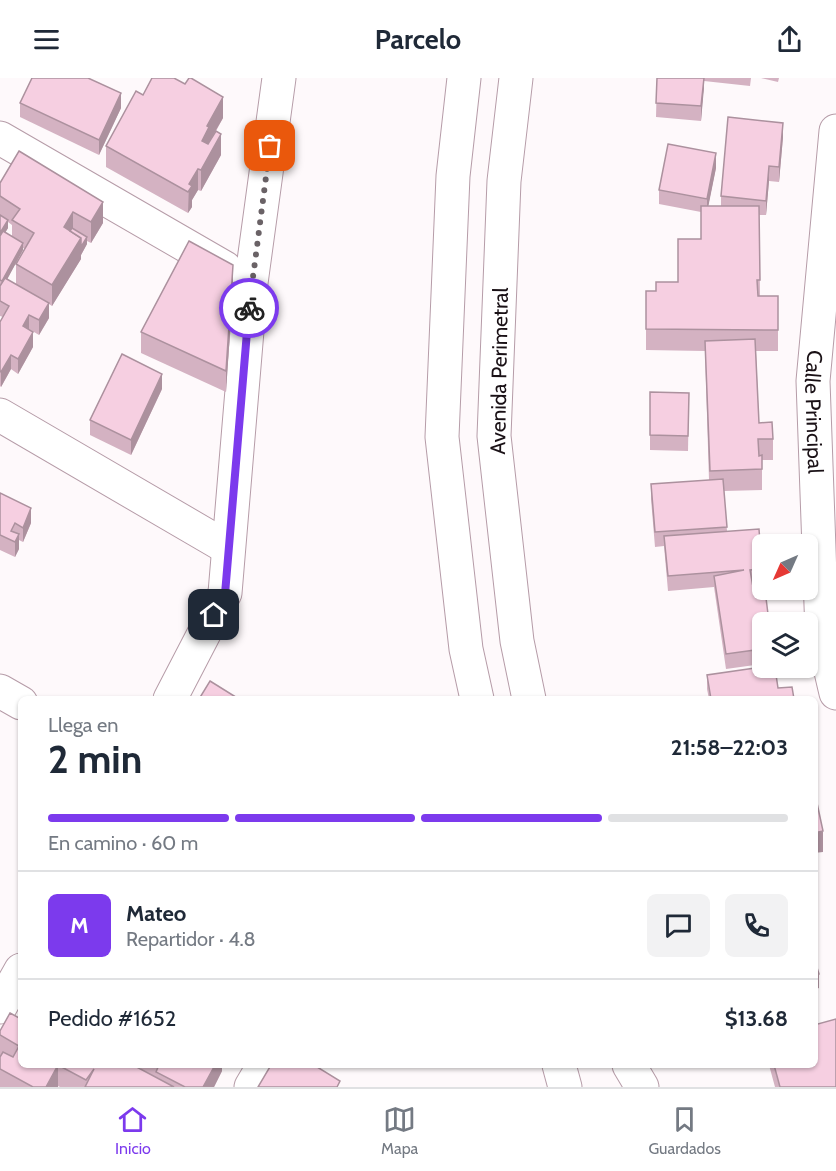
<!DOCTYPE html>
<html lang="es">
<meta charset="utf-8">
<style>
:root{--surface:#fff;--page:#f2f2f3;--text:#1f2937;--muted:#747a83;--line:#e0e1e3;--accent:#7c3aed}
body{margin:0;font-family:Cabin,sans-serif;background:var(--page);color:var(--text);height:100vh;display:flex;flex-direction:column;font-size:22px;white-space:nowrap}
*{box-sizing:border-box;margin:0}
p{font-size:20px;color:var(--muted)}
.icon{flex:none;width:33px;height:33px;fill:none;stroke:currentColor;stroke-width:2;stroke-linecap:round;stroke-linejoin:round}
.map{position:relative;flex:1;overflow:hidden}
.side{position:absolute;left:18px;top:618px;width:800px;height:372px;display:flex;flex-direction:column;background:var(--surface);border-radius:9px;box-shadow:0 2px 4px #0004}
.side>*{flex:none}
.needle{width:39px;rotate:225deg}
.tools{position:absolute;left:752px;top:456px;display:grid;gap:12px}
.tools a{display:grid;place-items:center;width:66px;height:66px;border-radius:9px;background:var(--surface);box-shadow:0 2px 4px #0004;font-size:30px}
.pin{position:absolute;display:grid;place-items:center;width:51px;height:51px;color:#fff;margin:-26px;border-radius:12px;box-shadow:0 3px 9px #0006}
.courier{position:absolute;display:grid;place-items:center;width:60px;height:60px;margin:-30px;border:4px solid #7c3aed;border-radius:50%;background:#fff;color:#222;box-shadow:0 2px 8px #0007}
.summary em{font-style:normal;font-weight:700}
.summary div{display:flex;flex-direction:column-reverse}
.summary{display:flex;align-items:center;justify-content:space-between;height:102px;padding:0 30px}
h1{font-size:39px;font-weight:700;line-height:45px}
.bar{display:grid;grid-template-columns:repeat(4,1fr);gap:9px 6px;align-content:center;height:72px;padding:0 30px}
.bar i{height:8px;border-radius:4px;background:var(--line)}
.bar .current{background:var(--accent)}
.bar p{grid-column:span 4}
.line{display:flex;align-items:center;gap:15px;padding:0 30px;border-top:2px solid var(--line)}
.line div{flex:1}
.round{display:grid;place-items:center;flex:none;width:63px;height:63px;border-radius:9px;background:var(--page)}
header{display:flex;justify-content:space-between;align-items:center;height:78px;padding:0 30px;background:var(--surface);font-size:27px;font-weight:700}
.menu{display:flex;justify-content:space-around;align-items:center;height:84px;border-top:2px solid var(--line);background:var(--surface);font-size:16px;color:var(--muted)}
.menu a{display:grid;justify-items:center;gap:3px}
.menu .current{color:var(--accent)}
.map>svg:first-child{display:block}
</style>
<header><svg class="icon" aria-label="menu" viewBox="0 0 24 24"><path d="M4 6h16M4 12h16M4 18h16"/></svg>Parcelo<svg class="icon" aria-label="share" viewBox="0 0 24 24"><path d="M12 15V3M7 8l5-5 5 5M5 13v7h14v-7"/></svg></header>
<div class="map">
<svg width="836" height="1009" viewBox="0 0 836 1009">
<rect width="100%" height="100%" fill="#fef9fb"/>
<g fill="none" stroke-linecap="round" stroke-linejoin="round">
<!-- street casing -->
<g stroke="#b69ca8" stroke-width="35">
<g id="street">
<path id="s1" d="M836 53 813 303 822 555 836 615"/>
<polyline points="0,60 225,190"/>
<polyline points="0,337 228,470"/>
<polyline points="0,613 21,625"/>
<polyline points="170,621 225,515 251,205 279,0"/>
<polyline points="0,929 21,892"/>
<polyline points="251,1009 264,987"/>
</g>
</g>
<!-- primary casing -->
<g stroke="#b69ca8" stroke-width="35">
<g id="primary">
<polyline points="464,0 453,98 442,359 466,571 477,621"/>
<polyline points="516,0 504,103 494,358 517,563 529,621"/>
<polyline points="559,987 565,1009"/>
<polyline points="629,987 642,1009"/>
</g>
</g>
<!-- street -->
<use href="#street" stroke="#fff" stroke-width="33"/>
<!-- primary -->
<use href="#primary" stroke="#fff" stroke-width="33"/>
</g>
<!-- wall -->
<g fill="#d4b2c2" fill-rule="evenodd">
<polygon points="657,0 751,0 750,8 704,3 701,43 656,39"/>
<polygon points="761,0 779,0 778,4"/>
<polygon points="185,6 223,40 216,53 221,77 201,113 198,112 192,122 192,129 188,135 106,89 106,68 143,17"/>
<polygon points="20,25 121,30 99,77 20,39"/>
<polygon points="783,59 779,104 769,103 766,137 759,137 760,218 778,218 778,273 756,273 759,345 773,361 773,382 762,382 762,412 724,413 727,453 762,491 762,506 752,506 753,509 768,536 768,544 762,544 762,586 726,591 714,509 668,513 664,468 655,469 651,421 651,406 709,402 705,273 646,272 646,213 656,213 678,204 701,161 701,134 659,126 659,112 716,90 708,128 721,128 721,118"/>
<path d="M0 105 103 145 91 165 87 163V166L81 177V181L52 228 49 226V240L39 257 29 251 33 269 18 296 11 291 1 309 0 308V244L3 239 0 238ZM8 144 12 147V158L5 155 8 150ZM23 170 25 171 16 186V207L7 201 23 172Z"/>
<polygon points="233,208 226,314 141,275 141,254"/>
<polygon points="162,311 131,377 90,357 90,342"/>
<polygon points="650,314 689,315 688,373 650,372"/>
<polygon points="0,415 31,445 23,464 19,462 19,471 15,479 0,472"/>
<polygon points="707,597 778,610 794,621 709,621 707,611"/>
<polygon points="0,953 95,987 141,991 141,987 222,987 222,993 214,1009 60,1009 58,1008 58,1009 0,1009"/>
<polygon points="769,987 814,987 836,1009 775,1009"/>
</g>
<!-- shaded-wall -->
<g fill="#ac919e">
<polygon points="704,0 704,10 701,43 701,28"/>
<polygon points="121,15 121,30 99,77 99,62"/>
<polygon points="223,19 223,40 209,64 209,70 202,63 207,48"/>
<polygon points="783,45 783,59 779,104 779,89"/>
<polygon points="221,56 221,77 201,113 201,92"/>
<polygon points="716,75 716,90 707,135 707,121"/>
<polygon points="769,88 769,103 766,137 766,123"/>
<polygon points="198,91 198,112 192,122 192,129 188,135 189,106"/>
<polygon points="103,124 103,145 91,165 91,144"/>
<polygon points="73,134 73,155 64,149"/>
<polygon points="8,142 8,150 0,163 0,155"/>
<polygon points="87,159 87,166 81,177 81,181 52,228 52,207 81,160"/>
<polygon points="23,165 23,172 2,211 2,203"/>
<polygon points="233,187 233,208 226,314 226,293"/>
<polygon points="49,225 49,240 39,257 39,242"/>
<polygon points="29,237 29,251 23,263 23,248"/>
<polygon points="33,254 33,269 18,296 18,281"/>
<polygon points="11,277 11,291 1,309 1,294"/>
<polygon points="162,296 162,311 131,377 131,362"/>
<polygon points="31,430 31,445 23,464 23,450"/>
<polygon points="19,456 19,471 15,479 15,464"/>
<polygon points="823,753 823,774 814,775 814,755"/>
<polygon points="819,896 819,910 814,912 814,897"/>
<polygon points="58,987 58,1009 46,1009"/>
<polygon points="215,987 222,987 222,993 214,1009 203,1009"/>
</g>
<!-- building -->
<g fill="#f6cfe1" stroke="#ac919e" stroke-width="1.5">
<polygon points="32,0 88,0 121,15 99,62 20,25"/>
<polygon points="152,0 174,0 185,6 189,0 191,0 223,19 207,48 209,49 202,63 208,66 216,53 221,56 201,92 198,91 189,106 192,108 188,114 106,68 136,13 143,17"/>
<polygon points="657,0 704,0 701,28 656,25"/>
<polygon points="728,39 783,45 779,89 769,88 766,123 721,118"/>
<polygon points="668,66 716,75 707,121 659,112"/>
<polygon points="19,73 103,124 91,144 73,134 64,149 81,160 52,207 16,186 34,155 12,142 20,131 0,118 0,105"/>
<polygon points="701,128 759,128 760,202 757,202 758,218 778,218 778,252 646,251 646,213 656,213 656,204 678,204 678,161 701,161"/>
<polygon points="0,137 8,142 0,155"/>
<polygon points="72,150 87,159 81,169 81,160 70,153"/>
<polygon points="3,153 23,165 2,203 0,202 0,158"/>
<polygon points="189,163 233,187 226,293 141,254"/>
<polygon points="5,200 49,225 39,242 29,237 23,248 33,254 18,281 11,277 1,294 0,293 0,244 9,228 0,223 0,208"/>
<polygon points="755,261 759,345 772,344 773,361 758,361 759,378 762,377 762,391 710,393 705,263"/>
<polygon points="122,276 162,296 131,362 90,342"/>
<polygon points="650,314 689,315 688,358 650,357"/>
<polygon points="723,401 727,449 655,454 651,406"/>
<polygon points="0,415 31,430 23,450 15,445 11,453 19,456 15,464 0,457"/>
<polygon points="759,451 762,491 750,492 753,509 762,508 762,512 765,512 768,536 760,537 762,552 762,571 726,576 714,498 744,492 668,498 664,458"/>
<polygon points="762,589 775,590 778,610 792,609 794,621 711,621 707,597"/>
<polygon points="210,603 239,621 199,621"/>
<polygon points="814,711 823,753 814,755"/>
<polygon points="814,880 819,896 814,897"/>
<polygon points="10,935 21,941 21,987 133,987 174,1009 85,1009 94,991 86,1002 58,987 46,1009 33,1009 0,991 0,979 3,974 13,979 19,968 0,957 0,953"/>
<polygon points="836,941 836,1009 780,1009 774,987 814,987 814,947"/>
<polygon points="159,987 215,987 203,1009 185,1009 156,994"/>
<polygon points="271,987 314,987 340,1003 337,1009 258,1009"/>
</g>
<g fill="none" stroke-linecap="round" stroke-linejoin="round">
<!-- done -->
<polyline stroke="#6a6266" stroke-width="6" stroke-dasharray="0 10.8" points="249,230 270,68"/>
<!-- route -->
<polyline stroke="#7c3aed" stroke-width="8" points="214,537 225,516 249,230"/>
</g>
<g text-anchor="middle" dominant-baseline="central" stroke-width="5" stroke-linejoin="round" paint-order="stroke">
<!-- street labels -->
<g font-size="21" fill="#1a1116" stroke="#fff">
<text transform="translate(499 293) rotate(-89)">Avenida Perimetral</text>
<text stroke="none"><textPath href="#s1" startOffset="282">Calle Principal</textPath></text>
</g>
</g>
</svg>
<div class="tools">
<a><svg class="needle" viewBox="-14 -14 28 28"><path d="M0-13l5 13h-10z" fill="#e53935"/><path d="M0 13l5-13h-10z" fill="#747a83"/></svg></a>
<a><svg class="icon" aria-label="layers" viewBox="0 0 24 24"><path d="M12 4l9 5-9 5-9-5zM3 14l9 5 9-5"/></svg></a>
</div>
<div class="pin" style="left:270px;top:68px;background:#ea580c"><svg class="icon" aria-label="bag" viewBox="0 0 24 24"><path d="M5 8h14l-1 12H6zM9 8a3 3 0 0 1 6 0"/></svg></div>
<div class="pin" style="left:214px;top:537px;background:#1f2937"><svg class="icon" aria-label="home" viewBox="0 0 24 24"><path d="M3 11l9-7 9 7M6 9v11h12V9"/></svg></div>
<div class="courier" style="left:249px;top:230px"><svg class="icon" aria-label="bike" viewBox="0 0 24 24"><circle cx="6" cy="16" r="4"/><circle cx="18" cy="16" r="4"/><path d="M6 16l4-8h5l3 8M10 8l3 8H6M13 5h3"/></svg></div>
<section class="side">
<div class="summary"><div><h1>2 min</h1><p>Llega en</p></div><em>21:58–22:03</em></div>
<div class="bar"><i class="current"></i><i class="current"></i><i class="current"></i><i></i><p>En camino · 60 m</p></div>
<div class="line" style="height:108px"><b class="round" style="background:var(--accent);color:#fff">M</b><div><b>Mateo</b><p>Repartidor · 4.8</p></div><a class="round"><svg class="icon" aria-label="chat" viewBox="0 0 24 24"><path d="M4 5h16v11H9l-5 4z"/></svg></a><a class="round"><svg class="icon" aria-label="phone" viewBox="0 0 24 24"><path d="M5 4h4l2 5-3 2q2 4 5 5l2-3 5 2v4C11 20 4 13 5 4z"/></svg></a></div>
<div class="line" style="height:78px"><div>Pedido #1652</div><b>$13.68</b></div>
</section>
</div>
<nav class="menu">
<a class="current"><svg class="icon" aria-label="home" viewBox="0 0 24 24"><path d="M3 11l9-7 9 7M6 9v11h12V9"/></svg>Inicio</a>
<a><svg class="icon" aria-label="map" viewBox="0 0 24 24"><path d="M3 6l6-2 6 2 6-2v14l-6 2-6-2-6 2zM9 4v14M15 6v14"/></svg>Mapa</a>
<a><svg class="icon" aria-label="saved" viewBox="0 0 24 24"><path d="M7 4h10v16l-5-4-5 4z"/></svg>Guardados</a>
</nav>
